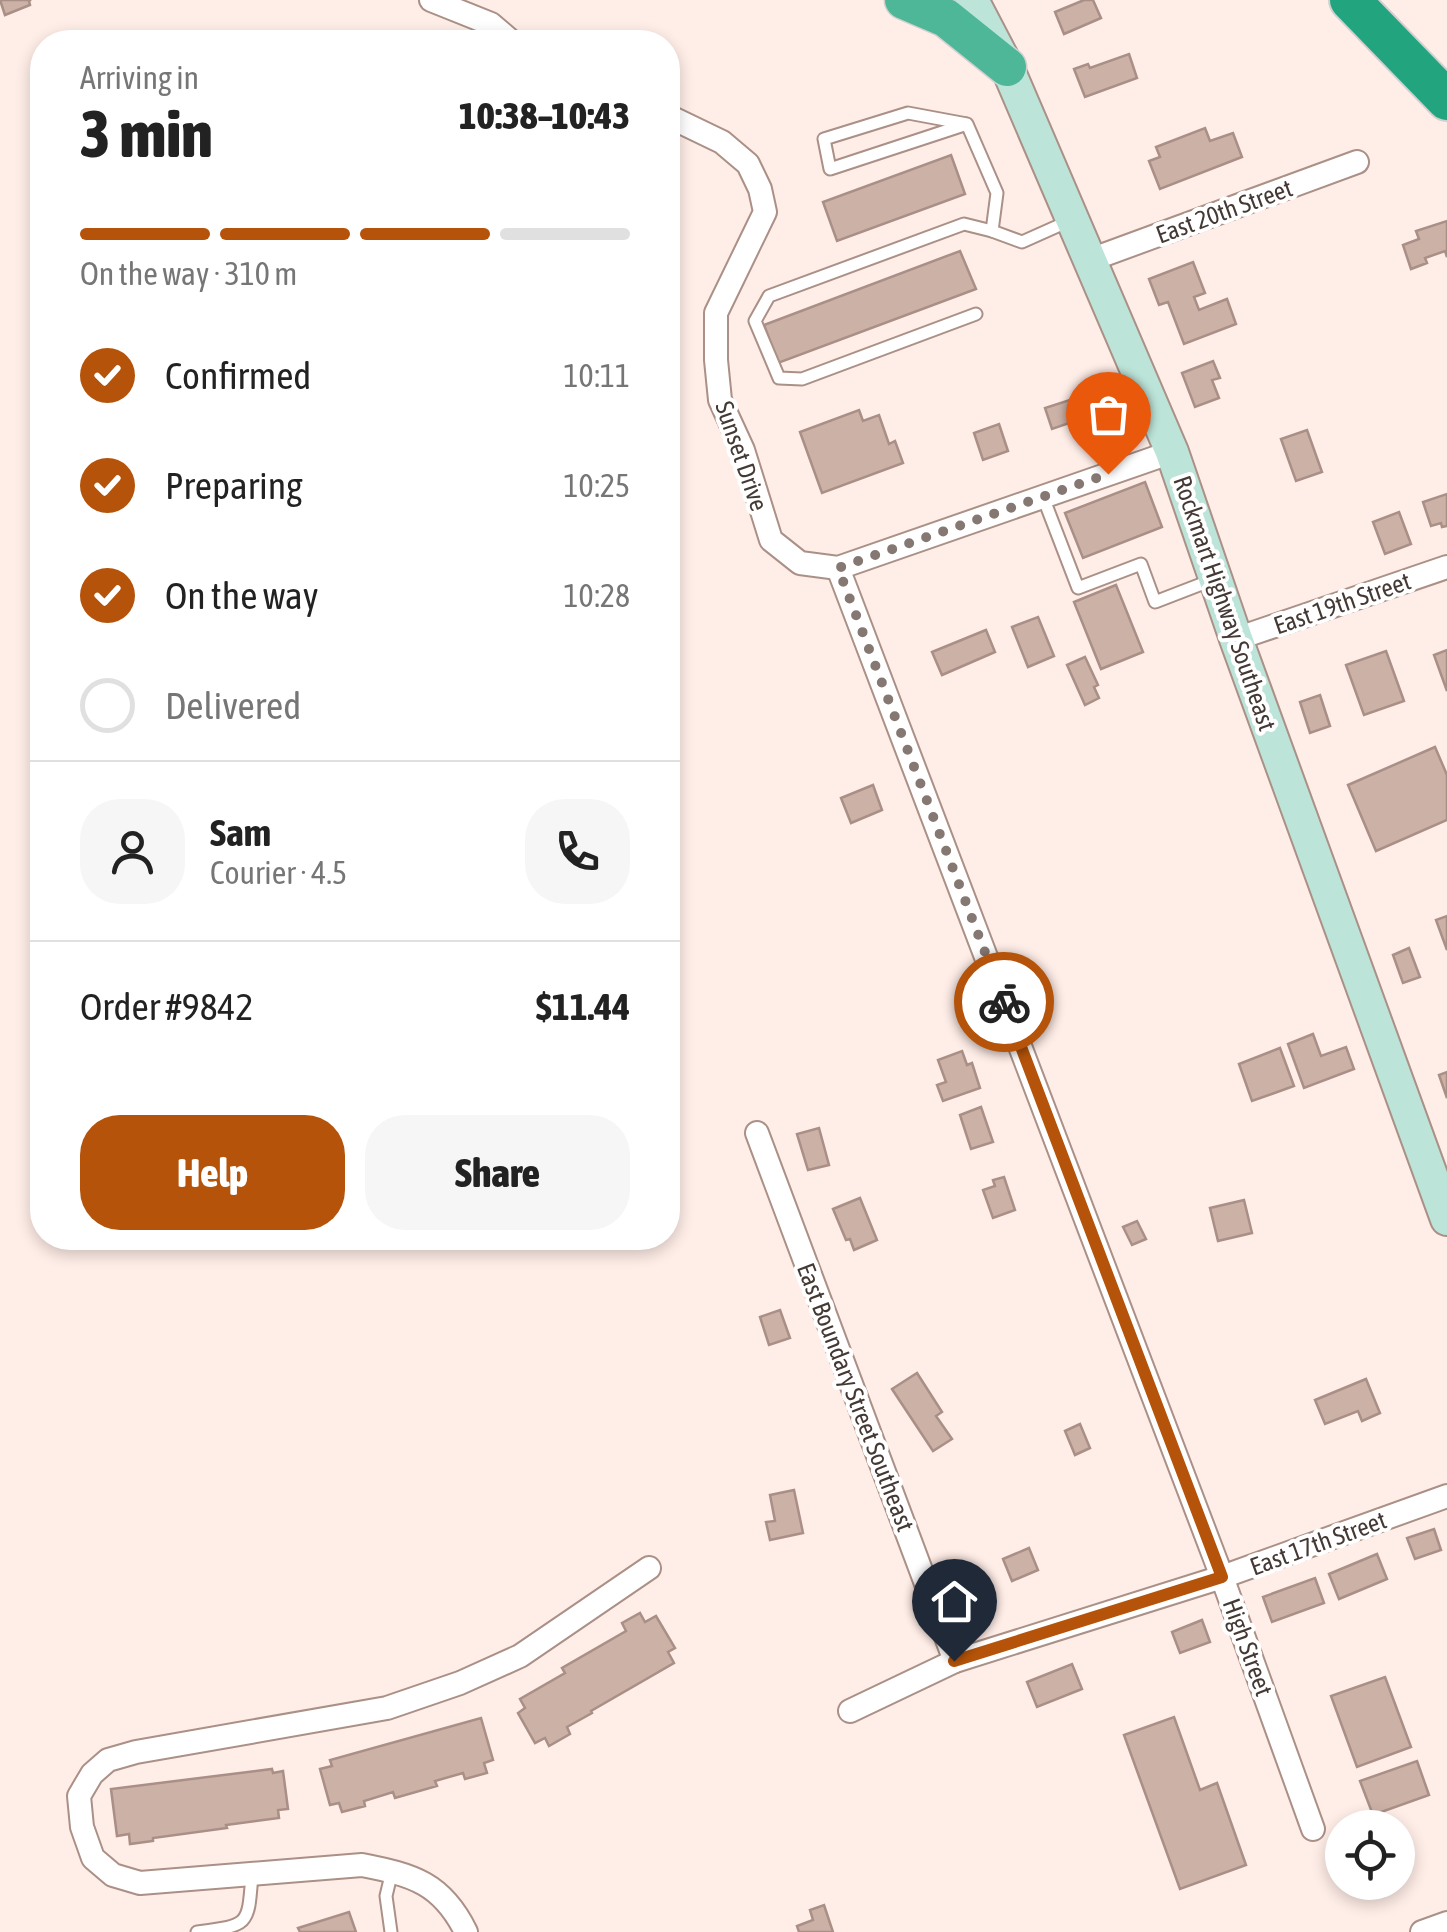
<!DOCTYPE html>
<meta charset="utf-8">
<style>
:root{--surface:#fff;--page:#f6f6f6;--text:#222;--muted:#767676;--line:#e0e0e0;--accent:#b45309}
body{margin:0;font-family:"Asap Condensed",sans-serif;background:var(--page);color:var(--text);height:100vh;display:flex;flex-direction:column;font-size:38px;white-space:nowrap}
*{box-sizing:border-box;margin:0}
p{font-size:32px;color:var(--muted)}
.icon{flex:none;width:55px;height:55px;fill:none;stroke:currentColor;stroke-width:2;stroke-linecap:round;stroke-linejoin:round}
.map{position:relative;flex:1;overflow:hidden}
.side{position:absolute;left:30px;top:30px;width:650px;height:1220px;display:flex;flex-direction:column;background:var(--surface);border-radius:40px;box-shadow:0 5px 15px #0003}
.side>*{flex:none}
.controls{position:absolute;left:1325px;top:1810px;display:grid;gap:20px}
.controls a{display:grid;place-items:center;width:90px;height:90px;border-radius:50%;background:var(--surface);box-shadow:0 5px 15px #0003;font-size:50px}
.pin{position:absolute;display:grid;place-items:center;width:85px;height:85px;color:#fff;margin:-102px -42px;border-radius:50% 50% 50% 0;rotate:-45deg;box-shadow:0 0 10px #0007}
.pin .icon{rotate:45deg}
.courier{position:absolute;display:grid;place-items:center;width:100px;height:100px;margin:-50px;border:8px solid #b45309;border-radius:50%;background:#fff;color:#222;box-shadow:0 2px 12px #0007}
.summary em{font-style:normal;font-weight:800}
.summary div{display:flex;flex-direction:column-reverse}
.summary{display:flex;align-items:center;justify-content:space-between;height:170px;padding:0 50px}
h1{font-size:65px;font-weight:800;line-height:75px}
.bar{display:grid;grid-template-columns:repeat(4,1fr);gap:15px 10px;align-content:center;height:120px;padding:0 50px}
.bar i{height:12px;border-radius:8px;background:var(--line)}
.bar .on{background:var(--accent)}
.bar p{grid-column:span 4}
.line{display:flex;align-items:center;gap:25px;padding:0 50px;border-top:2px solid var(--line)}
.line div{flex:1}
.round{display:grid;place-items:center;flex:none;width:105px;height:105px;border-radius:40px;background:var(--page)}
ol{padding:0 50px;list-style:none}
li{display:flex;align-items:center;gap:30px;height:110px}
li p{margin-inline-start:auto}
li .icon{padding:10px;border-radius:50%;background:var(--accent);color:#fff;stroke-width:4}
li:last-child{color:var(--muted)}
li i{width:55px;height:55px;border:5px solid var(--line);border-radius:50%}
.primary-button{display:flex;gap:20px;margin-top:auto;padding:20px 50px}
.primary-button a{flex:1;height:115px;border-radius:40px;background:var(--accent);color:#fff;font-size:40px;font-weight:800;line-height:115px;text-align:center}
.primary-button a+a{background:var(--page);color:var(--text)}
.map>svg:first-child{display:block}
</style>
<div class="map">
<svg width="1447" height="1932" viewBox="0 0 1447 1932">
<rect width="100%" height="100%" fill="#ffede7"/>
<!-- building -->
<g fill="#ccb1a7" stroke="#a98f86" stroke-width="2.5">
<polygon points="0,0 31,0 29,1 30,5 5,15"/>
<polygon points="1084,0 1093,0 1101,18 1064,34 1055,12"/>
<polygon points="1129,54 1137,78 1085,97 1074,69 1088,64 1090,68"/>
<polygon points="1205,128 1210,141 1233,133 1242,157 1160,189 1149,161 1160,157 1156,147"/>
<polygon points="951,155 965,194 837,241 823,202"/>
<polygon points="1447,221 1447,257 1445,251 1425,258 1427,263 1411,269 1403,245 1419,239 1416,231"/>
<polygon points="960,251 976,289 778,363 764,325"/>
<polygon points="1193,262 1205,293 1194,297 1199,310 1227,299 1236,324 1184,344 1168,302 1159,305 1149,279"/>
<polygon points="1213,361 1220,378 1212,380 1219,398 1195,407 1182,373"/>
<polygon points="1085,395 1094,422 1071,429 1069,423 1052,429 1045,408"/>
<polygon points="859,410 863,421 879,415 889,444 895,441 903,463 822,493 800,432"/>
<polygon points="999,424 1008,451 983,460 974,433"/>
<polygon points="1307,430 1322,472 1296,481 1281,439"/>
<polygon points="1145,482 1162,527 1083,558 1065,513"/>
<polygon points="1447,494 1447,526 1442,527 1441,523 1431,526 1423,502"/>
<polygon points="1399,512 1411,544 1385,554 1373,522"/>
<polygon points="1116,585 1143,652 1101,669 1074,602"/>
<polygon points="1038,617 1054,656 1028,667 1012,627"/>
<polygon points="986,630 995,652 942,675 932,652"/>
<polygon points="1447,650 1447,691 1434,655"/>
<polygon points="1386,651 1404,701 1364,715 1346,665"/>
<polygon points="1085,657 1098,685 1094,687 1099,698 1085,705 1067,665"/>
<polygon points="1320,695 1330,726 1310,733 1300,702"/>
<polygon points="1435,747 1447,775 1447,820 1376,851 1348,785"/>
<polygon points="873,785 882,810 851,823 841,798"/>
<polygon points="1447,916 1447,950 1436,920"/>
<polygon points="1409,948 1420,977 1403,983 1393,955"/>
<polygon points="1313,1034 1321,1056 1346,1047 1354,1069 1304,1088 1288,1044"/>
<polygon points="1280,1048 1294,1086 1252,1101 1239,1064"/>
<polygon points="962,1051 967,1065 972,1063 980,1088 943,1101 937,1085 946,1082 938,1060"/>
<polygon points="1447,1072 1447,1098 1439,1075"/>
<polygon points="981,1107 993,1142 971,1149 960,1115"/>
<polygon points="819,1128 829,1165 808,1170 797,1134"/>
<polygon points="1004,1177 1015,1210 993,1218 983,1190 995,1186 993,1180"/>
<polygon points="860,1198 877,1240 854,1250 850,1239 846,1240 833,1209"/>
<polygon points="1244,1200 1252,1233 1218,1241 1210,1208"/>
<polygon points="1137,1221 1146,1239 1132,1245 1123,1227"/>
<polygon points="780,1310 790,1338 769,1345 760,1317"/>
<polygon points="917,1373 942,1412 936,1416 952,1439 933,1451 892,1389"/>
<polygon points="1366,1379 1380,1413 1362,1421 1358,1411 1325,1424 1315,1400"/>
<polygon points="1080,1424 1090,1448 1075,1455 1065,1431"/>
<polygon points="794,1490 803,1533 770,1540 766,1522 775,1521 770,1495"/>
<polygon points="1434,1529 1441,1550 1415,1559 1407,1538"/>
<polygon points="1029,1548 1038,1570 1012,1581 1003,1559"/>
<polygon points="1377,1554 1387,1579 1339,1599 1329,1574"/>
<polygon points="953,1575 961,1594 950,1599 942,1580"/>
<polygon points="1315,1578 1324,1603 1272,1622 1263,1597"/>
<polygon points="640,1613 645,1622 656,1616 675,1648 668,1652 674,1663 591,1711 592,1713 567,1727 570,1734 549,1746 545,1738 535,1743 518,1713 525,1708 520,1699 565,1673 562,1668 626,1631 622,1623"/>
<polygon points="1202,1620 1210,1642 1180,1653 1172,1632"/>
<polygon points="1072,1664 1082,1689 1037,1707 1027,1682"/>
<polygon points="1385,1677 1411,1747 1357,1767 1331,1696"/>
<polygon points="1174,1717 1200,1790 1217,1783 1246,1865 1180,1889 1124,1735"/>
<polygon points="481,1718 493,1760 484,1763 487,1773 465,1779 463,1773 435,1781 437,1786 395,1798 393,1792 364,1801 365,1806 342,1812 339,1803 330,1805 320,1769 332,1766 330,1760"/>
<polygon points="1417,1761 1429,1795 1373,1815 1360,1781"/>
<polygon points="272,1769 273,1773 283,1771 288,1809 278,1810 279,1818 226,1825 227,1828 153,1838 153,1841 130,1844 129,1834 117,1836 111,1789"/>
<polygon points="824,1905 833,1932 799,1932 797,1926 813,1920 810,1910"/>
<polygon points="349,1912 356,1932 300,1932 298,1928"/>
</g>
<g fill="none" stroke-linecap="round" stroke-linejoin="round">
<!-- service casing -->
<g stroke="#aa9086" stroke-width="15">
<g id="service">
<polyline points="967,124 908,113 824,139 830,169 967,124 997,193 992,231 1022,242 1069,221"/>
<polyline points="976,314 802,379 779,378 755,321 769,296 964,224 992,231"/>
<polyline points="1043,497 1078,588 1141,564 1155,602 1212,580"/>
<path d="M197 1932C250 1925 248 1926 252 1874"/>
<polyline points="391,1932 386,1896 392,1871"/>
</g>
</g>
<!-- minor casing -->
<g stroke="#aa9086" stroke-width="26">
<g id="minor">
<polyline points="431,0 491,24 512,42"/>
<polyline points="668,116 722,142 748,164 760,189 765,212 716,313 716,360 720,400 743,450 771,540 800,563 838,568 1172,452"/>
<polyline points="1090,260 1357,162"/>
<polyline points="838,568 1222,1577 1313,1829"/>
<polyline points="1236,639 1447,567"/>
<polyline points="757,1133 955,1661"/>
<polyline points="850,1711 955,1661 1222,1577 1447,1496"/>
<path d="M466 1932C442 1883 413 1875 362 1865L140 1883 113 1875 93 1858 82 1827 79 1796 92 1774 108 1760 136 1752 387 1708 460 1683 520 1656 649 1568"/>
<polyline points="1422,1932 1447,1923"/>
</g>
</g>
<!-- secondary casing -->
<g stroke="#aa9086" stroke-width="36">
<polyline id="secondary" points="972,0 1007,67 1172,452 1236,639 1447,1219"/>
</g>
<!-- trunk casing -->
<g stroke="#d2cfcf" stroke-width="41">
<polyline id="trunk" points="904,0 946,18 1007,67"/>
</g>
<!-- motorway casing -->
<g stroke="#d2cfcf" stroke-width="44">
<polyline id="motorway" points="1350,0 1447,100"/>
</g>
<!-- service -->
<use href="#service" stroke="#fff" stroke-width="11"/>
<!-- minor -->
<use href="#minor" stroke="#fff" stroke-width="22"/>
<!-- secondary -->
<use href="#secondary" stroke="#bde4d9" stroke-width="32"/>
<!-- trunk -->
<use href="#trunk" stroke="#4eb798" stroke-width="38"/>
<!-- motorway -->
<use href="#motorway" stroke="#22a57f" stroke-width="40"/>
</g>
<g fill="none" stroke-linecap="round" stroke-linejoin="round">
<!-- done -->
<polyline stroke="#857873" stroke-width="10" stroke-dasharray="0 18" points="1004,1002 838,568 1108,474"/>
<!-- route -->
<polyline stroke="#b45309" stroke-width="12" points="954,1661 1222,1577 1004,1002"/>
</g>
<g text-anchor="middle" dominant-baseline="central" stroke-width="8" stroke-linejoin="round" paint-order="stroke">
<!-- street labels -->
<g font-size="25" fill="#443935" stroke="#fff">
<text transform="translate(1224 211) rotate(-20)">East 20th Street</text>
<text transform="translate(742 456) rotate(71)">Sunset Drive</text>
<text transform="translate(1225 603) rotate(71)">Rockmart Highway Southeast</text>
<text transform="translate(1342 603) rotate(-19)">East 19th Street</text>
<text transform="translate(856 1397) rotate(69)">East Boundary Street Southeast</text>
<text transform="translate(1318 1543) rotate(-20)">East 17th Street</text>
<text transform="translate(1248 1647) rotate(70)">High Street</text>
</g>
</g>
</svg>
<div class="controls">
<a><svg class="icon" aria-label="locate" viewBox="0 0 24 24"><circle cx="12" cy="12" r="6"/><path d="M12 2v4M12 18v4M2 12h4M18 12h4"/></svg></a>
</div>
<div class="pin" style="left:1108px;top:474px;background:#ea580c"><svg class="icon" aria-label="bag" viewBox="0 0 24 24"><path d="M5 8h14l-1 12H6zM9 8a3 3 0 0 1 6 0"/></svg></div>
<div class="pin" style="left:954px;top:1661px;background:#1f2937"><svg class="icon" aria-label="home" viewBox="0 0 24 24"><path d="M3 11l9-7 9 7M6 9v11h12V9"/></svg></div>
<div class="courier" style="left:1004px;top:1002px"><svg class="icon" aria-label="bike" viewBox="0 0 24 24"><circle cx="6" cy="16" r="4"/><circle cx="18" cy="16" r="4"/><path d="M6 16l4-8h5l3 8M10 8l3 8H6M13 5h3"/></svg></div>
<section class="side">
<div class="summary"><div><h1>3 min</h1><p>Arriving in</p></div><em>10:38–10:43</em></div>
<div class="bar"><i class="on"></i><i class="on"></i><i class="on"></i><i></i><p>On the way · 310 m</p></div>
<ol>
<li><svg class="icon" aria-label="check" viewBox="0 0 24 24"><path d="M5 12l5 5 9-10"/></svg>Confirmed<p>10:11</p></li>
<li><svg class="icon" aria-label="check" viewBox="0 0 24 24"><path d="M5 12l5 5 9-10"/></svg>Preparing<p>10:25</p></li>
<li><svg class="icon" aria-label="check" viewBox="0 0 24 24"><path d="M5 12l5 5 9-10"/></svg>On the way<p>10:28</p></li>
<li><i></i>Delivered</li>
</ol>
<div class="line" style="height:180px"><a class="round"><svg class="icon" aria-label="person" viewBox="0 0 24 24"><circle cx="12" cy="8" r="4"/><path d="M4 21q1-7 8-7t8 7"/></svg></a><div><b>Sam</b><p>Courier · 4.5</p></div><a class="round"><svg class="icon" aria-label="phone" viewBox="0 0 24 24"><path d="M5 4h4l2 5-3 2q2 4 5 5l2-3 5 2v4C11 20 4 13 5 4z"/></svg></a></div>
<div class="line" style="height:130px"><div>Order #9842</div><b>$11.44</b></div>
<div class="primary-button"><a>Help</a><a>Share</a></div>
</section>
</div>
